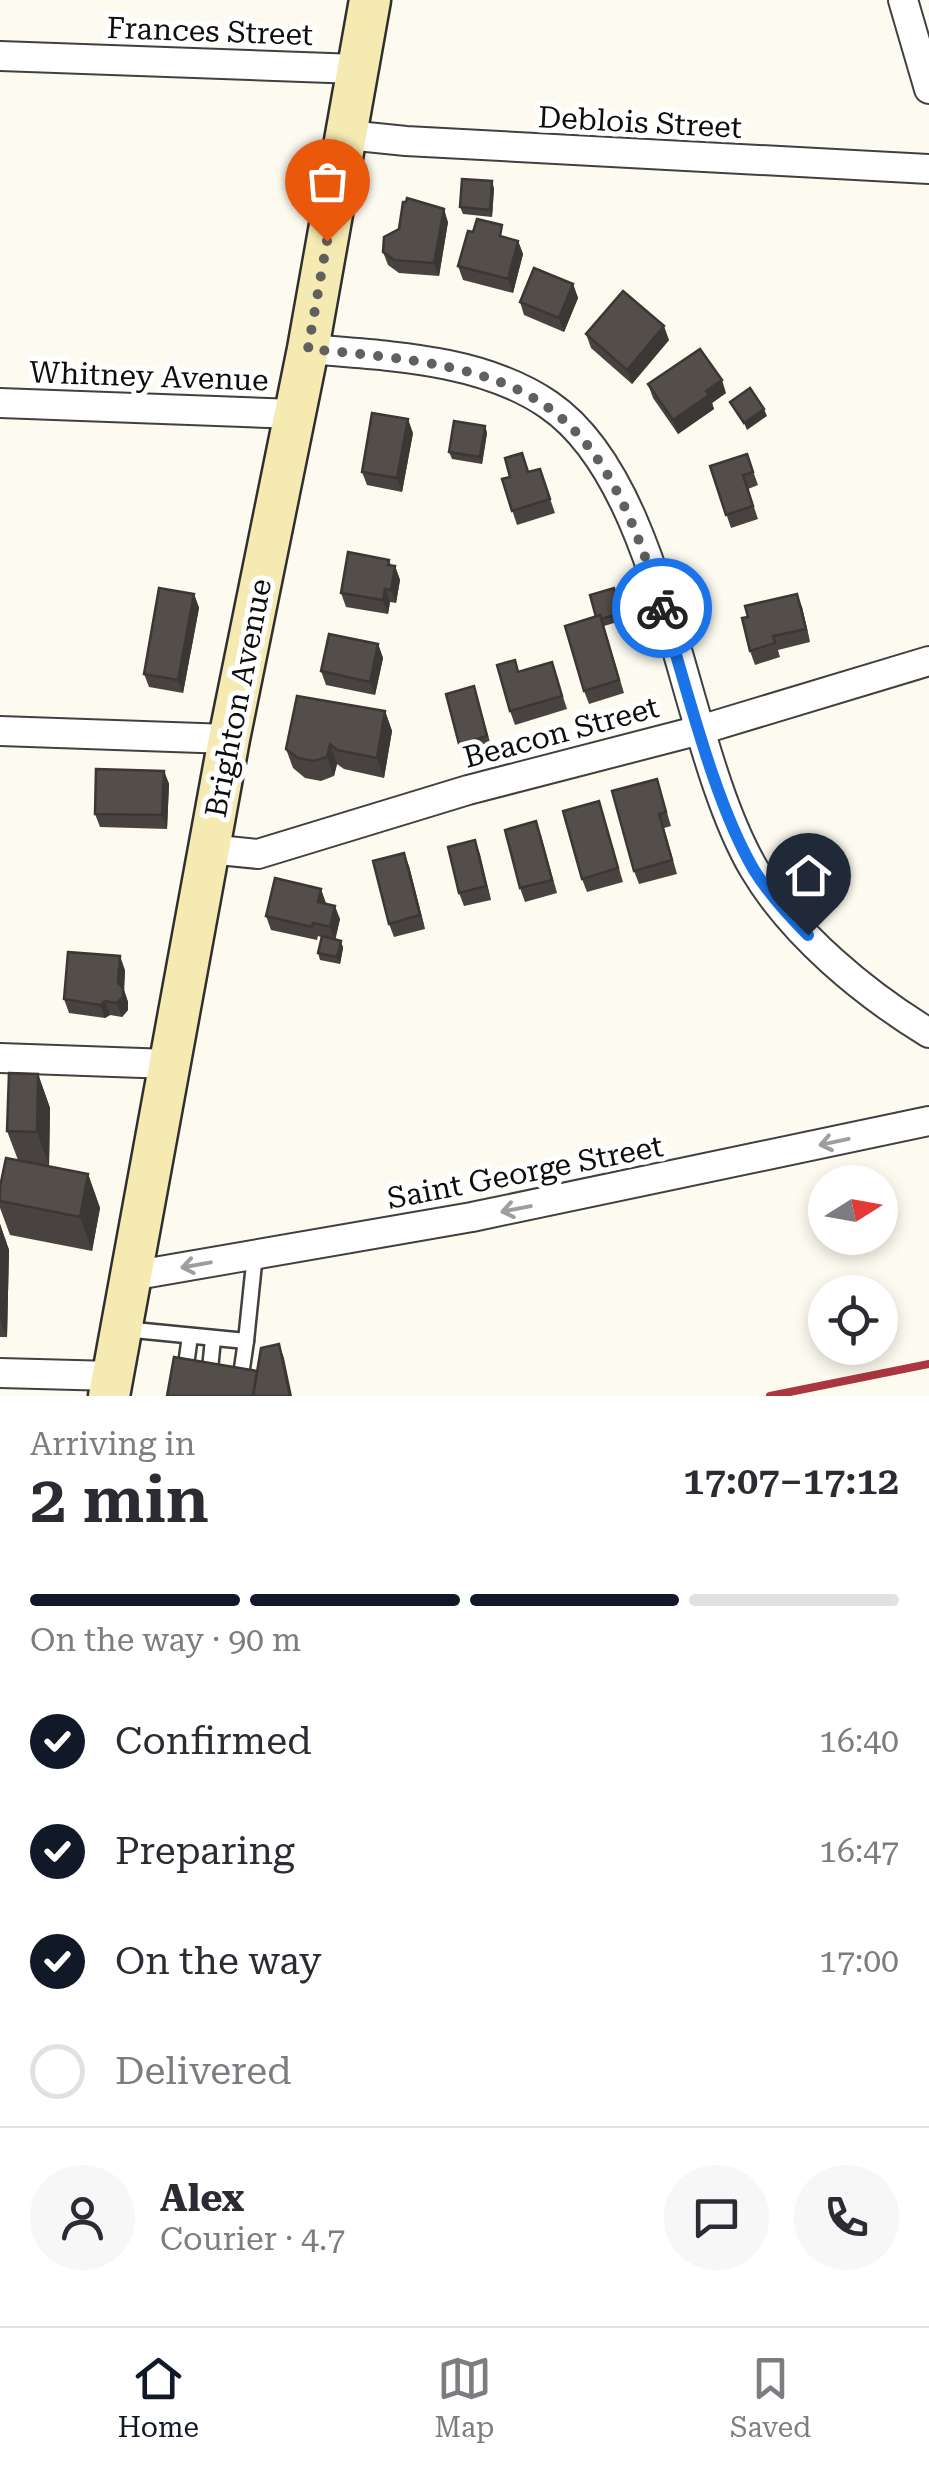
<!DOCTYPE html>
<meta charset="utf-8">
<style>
:root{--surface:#fff;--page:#f7f7f7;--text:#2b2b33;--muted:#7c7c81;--line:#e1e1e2;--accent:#111827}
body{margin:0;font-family:"Roboto Serif",serif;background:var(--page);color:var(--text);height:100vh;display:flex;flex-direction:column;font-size:38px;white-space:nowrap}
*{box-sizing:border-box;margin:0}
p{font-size:32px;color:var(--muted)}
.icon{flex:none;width:55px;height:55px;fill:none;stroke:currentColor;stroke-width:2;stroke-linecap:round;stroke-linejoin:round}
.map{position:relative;height:1396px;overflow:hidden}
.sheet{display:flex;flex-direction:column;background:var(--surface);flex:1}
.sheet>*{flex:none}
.needle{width:65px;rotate:79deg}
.controls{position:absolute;left:808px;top:1165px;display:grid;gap:20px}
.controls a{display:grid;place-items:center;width:90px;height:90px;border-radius:50%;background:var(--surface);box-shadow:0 5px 15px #0003;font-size:50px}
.pin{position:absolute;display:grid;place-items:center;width:85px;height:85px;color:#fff;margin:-102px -42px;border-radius:50% 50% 50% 0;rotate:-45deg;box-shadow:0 0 10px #0007}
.pin .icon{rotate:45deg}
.courier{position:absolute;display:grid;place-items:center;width:100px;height:100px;margin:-50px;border:8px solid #1a73e8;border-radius:50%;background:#fff;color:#222;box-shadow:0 2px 12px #0007}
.overview em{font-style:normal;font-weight:600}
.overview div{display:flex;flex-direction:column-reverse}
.overview{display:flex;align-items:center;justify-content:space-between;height:170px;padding:0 30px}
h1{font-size:65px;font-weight:600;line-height:75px}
.bar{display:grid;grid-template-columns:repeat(4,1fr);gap:15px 10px;align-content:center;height:120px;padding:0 30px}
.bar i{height:12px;border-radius:8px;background:var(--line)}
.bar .active{background:var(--accent)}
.bar p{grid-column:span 4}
.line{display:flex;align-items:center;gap:25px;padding:0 30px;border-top:2px solid var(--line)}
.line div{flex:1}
.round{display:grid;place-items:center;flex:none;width:105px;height:105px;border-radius:52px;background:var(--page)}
ol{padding:0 30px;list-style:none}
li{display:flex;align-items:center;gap:30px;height:110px}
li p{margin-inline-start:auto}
li .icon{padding:10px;border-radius:50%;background:var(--accent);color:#fff;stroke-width:4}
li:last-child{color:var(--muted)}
li i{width:55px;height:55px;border:5px solid var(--line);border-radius:50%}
.menu{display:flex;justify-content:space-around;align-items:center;height:140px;border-top:2px solid var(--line);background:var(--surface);font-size:28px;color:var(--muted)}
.menu a{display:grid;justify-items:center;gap:5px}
.menu .active{color:var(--accent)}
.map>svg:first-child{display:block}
</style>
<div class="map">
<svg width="929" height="1396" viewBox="0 0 929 1396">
<rect width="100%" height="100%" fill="#fdfaef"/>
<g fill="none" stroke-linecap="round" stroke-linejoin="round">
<!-- service casing -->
<g stroke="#404040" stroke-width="19">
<g id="service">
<polyline points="124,1329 246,1341 255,1254"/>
<polyline points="186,1365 190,1336"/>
<polyline points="210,1369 213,1339"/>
<polyline points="241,1375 246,1341"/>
</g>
</g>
<!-- minor casing -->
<g stroke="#404040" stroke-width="32">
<g id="minor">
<polyline points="903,0 929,89"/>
<polyline points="0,56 357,69"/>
<polyline points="347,135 406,141 929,169"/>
<path d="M308 349C387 356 481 358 549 405 667 486 681 745 754 869 793 935 865 994 929 1033"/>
<polyline points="0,403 295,414"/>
<polyline points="0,731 229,739"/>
<polyline points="208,849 258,854 468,790 700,730 929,661"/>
<polyline points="0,1058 170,1064"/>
<polyline points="131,1276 472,1217 929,1121"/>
<polyline points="0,1373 113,1376"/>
</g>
</g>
<!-- secondary casing -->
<g stroke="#2f2f2f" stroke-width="45">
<polyline id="secondary" points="109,1396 229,739 308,349 370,0"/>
</g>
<!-- service -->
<use href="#service" stroke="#fff" stroke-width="14"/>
<!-- minor -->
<use href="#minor" stroke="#fff" stroke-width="28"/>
<!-- secondary -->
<use href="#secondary" stroke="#f5ebb2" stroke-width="40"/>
<!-- rail -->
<polyline stroke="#ab363f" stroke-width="8" points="770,1396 929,1364"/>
</g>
<!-- wall -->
<g fill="#484340">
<polygon points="494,188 492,217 463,214 460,207"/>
<polygon points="448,222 439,276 399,273 388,265 383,252"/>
<polygon points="507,238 518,241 523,254 513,293 463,280 458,266"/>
<polygon points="573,284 578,298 564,332 524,315 520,302"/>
<polygon points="586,334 669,340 632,384 591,348"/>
<polygon points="648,384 726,393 712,403 714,409 678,434 653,398"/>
<polygon points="485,426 487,433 482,464 452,459 449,452"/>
<polygon points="413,433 402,492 367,485 362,472"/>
<polygon points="747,454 758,485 748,489 758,519 731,528 710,466"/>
<polygon points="540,469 555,513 517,525 502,479"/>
<polygon points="391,566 395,566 400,580 396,603 390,602 388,614 346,607 341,593"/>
<polygon points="614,588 624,620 604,626 624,693 589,704 584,691 596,617"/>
<polygon points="194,594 199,608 183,693 149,687 144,674"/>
<polygon points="802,607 810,642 778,650 780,657 755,665 750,651"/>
<polygon points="378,644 383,658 375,695 326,685 321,671"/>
<polygon points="552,662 567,709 515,725 510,711 519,672"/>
<polygon points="474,686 492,749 464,757 459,744"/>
<polygon points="385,711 392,731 384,778 344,769 337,764 334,776 321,781 305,778 293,768 286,749"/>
<polygon points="164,771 169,784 167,829 100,827 95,814"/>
<polygon points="657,779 671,826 664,828 677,874 639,884 634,871"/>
<polygon points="599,801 623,882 587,892 582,879"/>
<polygon points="541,835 557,893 525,902 520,888"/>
<polygon points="475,840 491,900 464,906 459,893"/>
<polygon points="409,866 425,929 394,937 389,924"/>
<polygon points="326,903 340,919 335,939 341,941 343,948 340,964 320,960 318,953 321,937 318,936 317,940 271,930 266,916"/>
<polygon points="125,970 124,990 128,1002 128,1010 122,1017 110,1015 105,1018 69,1013 64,999"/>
<polygon points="38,1074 50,1108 49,1166 88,1174 100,1208 92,1251 10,1235 0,1208 0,1187 18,1160 7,1131"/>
<polygon points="0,1224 9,1250 7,1337 0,1337"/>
</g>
<!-- shaded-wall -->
<g fill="#3b3734">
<polygon points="492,181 494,188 492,217 490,210"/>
<polygon points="444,209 448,222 439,276 434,263"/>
<polygon points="518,241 523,254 513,293 508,279"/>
<polygon points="573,284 578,298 564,332 559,318"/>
<polygon points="664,326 669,340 632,384 627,370"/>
<polygon points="722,380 726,393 712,403 714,409 678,434 673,420 706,391"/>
<polygon points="764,409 767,416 747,430 744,423"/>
<polygon points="408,419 413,433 402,492 397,478"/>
<polygon points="485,426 487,433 482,464 480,457"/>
<polygon points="389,560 394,573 395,566 400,580 396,603 391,590"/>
<polygon points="385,589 390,602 388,614 383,600"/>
<polygon points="194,594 199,608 183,693 178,680"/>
<polygon points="797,594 802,607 810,642 806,629"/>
<polygon points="378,644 383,658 375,695 370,682"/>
<polygon points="385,711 392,731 384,778 377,758"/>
<polygon points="330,744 337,764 334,776 327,757"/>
<polygon points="164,771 169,784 167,829 162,815"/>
<polygon points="475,840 480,854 491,900 486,886"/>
<polygon points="404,853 409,866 425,929 420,915"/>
<polygon points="321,889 326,903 318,902"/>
<polygon points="335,906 340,919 335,941 330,927"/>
<polygon points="341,941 343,948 340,964 337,957"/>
<polygon points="120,956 125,970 124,990 128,1002 128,1010 122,1017 117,1003"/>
<polygon points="105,1001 110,1015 105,1018 100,1005"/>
<polygon points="38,1074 50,1108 49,1166 37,1132"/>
<polygon points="88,1174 100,1208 92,1251 80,1217"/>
<polygon points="0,1224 9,1250 7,1337 0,1319"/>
<polygon points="279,1344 284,1358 292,1396 290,1396"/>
</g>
<!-- building -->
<g fill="#544e4a" stroke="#3b3734" stroke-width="2.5">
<polygon points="462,179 492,181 490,210 460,207"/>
<polygon points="407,198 444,209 434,263 394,260 383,252 384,237 399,229 403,202 406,202"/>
<polygon points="477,219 502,225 500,236 518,241 508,279 458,266 468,231 473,232"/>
<polygon points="534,268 573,284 559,318 520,302"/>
<polygon points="623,291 664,326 627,370 586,334"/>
<polygon points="700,349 722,380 706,391 709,395 673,420 648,384"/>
<polygon points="750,388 764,409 744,423 730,402"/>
<polygon points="372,413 408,419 397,478 362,472"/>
<polygon points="454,421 485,426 480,457 449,452"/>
<polygon points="522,453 528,472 540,469 550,499 512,511 502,479 510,477 505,458"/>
<polygon points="747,454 753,472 743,475 753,506 726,515 710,466"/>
<polygon points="348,552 389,560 388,565 395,566 391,590 385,589 383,600 341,593"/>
<polygon points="159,588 194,594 178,680 144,674"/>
<polygon points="614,588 621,613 601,619 600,615 596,617 590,595"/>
<polygon points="797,594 806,629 773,636 775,643 750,651 742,618 748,617 745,606"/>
<polygon points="600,615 619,680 584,691 565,626"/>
<polygon points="329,634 378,644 370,682 321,671"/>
<polygon points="515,660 518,672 552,662 562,696 510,711 497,665"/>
<polygon points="474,686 487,736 459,744 446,694"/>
<polygon points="297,696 385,711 377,758 337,750 330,744 327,757 314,761 298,758 286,749"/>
<polygon points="96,769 164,771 162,815 95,814"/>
<polygon points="657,779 666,812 659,814 672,860 634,871 612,791"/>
<polygon points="599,801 618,868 582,879 563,811"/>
<polygon points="536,821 552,880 520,888 505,830"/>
<polygon points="475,840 486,886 459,893 448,847"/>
<polygon points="404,853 420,915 389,924 373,861"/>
<polygon points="275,878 321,889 318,902 335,906 330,927 313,923 312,927 266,916"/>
<polygon points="322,936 341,941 337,957 318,953"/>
<polygon points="68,952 120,956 118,983 123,988 123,997 117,1003 105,1001 100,1005 64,999"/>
<polygon points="9,1073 38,1074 37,1132 7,1131"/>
<polygon points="6,1158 88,1174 80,1217 0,1201 0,1187"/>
<polygon points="279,1344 290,1396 253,1396 261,1348"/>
<polygon points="174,1357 257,1371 253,1396 167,1396"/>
</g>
<!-- one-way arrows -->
<defs><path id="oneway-shaft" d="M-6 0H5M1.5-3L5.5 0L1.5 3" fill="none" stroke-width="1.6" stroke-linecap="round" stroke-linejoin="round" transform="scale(2.5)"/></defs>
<g stroke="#9e9e9e">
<use href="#oneway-shaft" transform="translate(834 1142) rotate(168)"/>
<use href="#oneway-shaft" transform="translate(516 1209) rotate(169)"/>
<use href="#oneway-shaft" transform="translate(196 1265) rotate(170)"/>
</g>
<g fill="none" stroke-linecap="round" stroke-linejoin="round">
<!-- done -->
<path stroke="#61605c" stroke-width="10" stroke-dasharray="0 18" d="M327 241 308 349C526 368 595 388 662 608"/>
<!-- route -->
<path stroke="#1a73e8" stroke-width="12" d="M662 608C687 687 713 800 754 870 769 894 788 915 808 935"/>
</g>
<g text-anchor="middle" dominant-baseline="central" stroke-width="10" stroke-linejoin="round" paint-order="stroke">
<!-- street labels -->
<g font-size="30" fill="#0d0d0d" stroke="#fff">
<text transform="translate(210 31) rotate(2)">Frances Street</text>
<text transform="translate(640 122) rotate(3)">Deblois Street</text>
<text transform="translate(149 376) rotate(2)">Whitney Avenue</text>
<text transform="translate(238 698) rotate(-79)">Brighton Avenue</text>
<text transform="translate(561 732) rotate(-15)">Beacon Street</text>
<text transform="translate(525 1172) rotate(-11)">Saint George Street</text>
</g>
</g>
</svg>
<div class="controls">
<a><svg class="needle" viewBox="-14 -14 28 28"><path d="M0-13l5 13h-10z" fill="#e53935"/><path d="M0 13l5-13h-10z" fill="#7c7c81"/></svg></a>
<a><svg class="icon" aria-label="locate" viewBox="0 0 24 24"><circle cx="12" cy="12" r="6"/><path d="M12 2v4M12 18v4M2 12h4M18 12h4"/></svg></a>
</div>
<div class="pin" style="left:327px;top:241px;background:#ea580c"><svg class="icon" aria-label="bag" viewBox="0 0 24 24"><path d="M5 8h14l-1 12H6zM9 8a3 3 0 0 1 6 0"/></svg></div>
<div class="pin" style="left:808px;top:935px;background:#1f2937"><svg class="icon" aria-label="home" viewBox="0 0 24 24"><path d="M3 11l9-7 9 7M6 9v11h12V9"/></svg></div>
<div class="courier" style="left:662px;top:608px"><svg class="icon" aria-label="bike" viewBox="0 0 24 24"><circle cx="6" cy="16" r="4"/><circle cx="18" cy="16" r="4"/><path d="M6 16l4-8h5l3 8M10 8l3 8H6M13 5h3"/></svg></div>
</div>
<section class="sheet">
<div class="overview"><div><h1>2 min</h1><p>Arriving in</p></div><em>17:07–17:12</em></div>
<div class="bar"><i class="active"></i><i class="active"></i><i class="active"></i><i></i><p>On the way · 90 m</p></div>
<ol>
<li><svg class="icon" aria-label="check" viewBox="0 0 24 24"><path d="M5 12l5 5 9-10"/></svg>Confirmed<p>16:40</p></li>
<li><svg class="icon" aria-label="check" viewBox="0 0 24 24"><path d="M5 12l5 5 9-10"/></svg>Preparing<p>16:47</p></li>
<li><svg class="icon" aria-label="check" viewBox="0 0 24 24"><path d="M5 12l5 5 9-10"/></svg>On the way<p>17:00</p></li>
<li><i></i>Delivered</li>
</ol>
<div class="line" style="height:180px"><a class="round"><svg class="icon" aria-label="person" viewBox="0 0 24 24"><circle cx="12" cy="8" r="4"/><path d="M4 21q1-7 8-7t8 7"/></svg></a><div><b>Alex</b><p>Courier · 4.7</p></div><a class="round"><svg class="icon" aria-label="chat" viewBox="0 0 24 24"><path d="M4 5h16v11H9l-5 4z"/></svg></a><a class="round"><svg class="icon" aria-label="phone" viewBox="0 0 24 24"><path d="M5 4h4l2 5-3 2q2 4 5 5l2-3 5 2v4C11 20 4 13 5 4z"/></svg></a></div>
</section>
<nav class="menu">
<a class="active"><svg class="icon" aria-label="home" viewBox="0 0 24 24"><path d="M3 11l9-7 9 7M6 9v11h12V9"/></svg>Home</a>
<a><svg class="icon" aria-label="map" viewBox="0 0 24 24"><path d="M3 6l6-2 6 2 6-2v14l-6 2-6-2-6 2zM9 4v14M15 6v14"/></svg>Map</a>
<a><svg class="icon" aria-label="saved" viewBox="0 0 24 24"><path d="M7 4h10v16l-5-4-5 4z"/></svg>Saved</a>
</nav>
